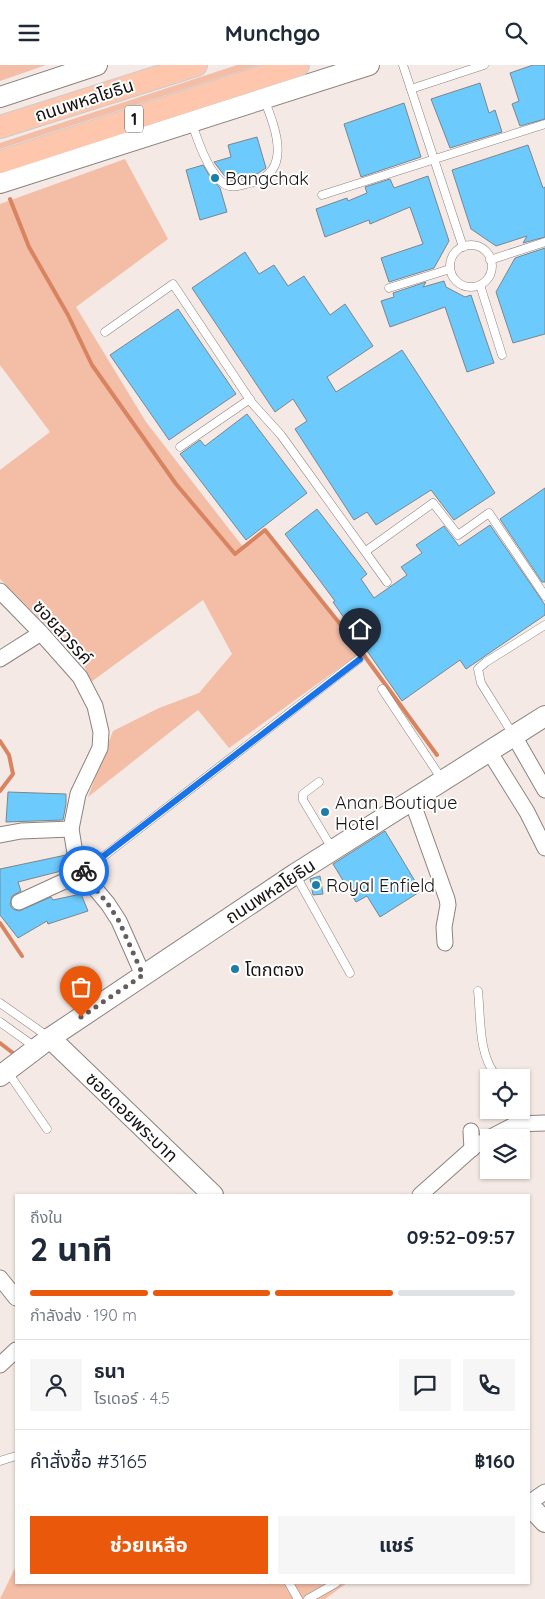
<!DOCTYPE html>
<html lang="th">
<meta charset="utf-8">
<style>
:root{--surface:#fff;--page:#f6f6f7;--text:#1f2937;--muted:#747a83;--line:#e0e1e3;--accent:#ea580c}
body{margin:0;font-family:Quicksand,"Noto Sans Thai",sans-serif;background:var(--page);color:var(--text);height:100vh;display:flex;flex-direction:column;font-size:19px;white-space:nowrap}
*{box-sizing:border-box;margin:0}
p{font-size:16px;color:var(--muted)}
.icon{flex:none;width:28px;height:28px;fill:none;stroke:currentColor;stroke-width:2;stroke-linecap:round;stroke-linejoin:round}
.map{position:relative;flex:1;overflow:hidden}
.sheet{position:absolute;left:15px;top:1129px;width:515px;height:390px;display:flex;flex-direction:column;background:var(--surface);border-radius:0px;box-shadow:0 1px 4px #0004}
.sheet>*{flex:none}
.buttons{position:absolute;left:480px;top:1004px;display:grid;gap:10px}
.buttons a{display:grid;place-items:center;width:50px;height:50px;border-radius:0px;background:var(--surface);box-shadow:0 1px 4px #0004;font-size:25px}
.pin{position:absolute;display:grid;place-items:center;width:42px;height:42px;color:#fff;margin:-51px -21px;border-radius:50% 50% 50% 0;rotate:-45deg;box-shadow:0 0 5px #0007}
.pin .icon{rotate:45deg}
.courier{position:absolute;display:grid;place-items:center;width:50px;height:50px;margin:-25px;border:4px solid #1a73e8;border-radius:50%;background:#fff;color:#222;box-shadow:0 1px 6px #0007}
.headline em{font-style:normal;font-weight:700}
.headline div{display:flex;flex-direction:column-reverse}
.headline{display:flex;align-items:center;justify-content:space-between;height:85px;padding:0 15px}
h1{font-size:32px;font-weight:700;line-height:38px}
.bar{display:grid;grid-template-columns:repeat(4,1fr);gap:8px 5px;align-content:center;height:60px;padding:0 15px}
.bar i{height:6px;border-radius:4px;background:var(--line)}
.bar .selected{background:var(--accent)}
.bar p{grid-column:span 4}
.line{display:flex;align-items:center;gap:12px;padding:0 15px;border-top:1px solid var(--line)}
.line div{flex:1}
.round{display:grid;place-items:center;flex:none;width:52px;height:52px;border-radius:0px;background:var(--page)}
.action{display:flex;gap:10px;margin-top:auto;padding:10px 15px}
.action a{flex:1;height:58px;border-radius:0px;background:var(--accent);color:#fff;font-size:20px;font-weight:700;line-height:58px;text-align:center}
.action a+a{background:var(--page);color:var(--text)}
header{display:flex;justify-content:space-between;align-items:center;height:65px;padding:0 15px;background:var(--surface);font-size:22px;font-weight:700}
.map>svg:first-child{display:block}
</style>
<header><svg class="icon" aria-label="menu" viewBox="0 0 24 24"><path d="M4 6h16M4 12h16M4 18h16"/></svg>Munchgo<svg class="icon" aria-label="search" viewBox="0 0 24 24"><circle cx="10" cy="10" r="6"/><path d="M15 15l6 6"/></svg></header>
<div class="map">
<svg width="545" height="1534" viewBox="0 0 545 1534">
<rect width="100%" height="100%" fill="#f4e9e5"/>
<!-- green -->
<g fill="#f3bda6">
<polygon points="0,0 46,0 0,16"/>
<polygon points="237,0 259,0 0,84 0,78"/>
<polygon points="125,94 168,174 76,242 146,357 243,482 265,465 360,588 229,683 198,645 88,732 113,666 159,643 199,628 232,589 203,535 91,617 82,596 0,514 0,405 50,367 0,300 0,139"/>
<polygon points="16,1501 16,1518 347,1518 325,1534 0,1534"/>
</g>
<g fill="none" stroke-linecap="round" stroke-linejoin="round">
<!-- stream -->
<g stroke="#d88460" stroke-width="4">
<polyline points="10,134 29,182 68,250 92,300 176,419 235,489 265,465 352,574 437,690"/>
<polyline points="0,676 9,690 13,709 0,726"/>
<polyline points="0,858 22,891"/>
<polyline points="0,978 13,988"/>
</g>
</g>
<!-- building -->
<g fill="#6ccafc" stroke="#7e868b">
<polygon points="533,0 545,0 545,54 520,61 512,39 519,36 510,8"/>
<polygon points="480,18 489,48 495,45 502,67 450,83 431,34"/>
<polygon points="404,38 421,92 361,112 344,59"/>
<polygon points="257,72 266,103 257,109 234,116 227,114 214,97 231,92 228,80"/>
<polygon points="528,80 543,123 545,122 545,172 523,178 527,171 496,181 471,164 452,105"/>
<polygon points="203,100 209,110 220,123 227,147 200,155 186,105"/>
<polygon points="428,111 449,176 434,203 389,217 381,193 423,179 410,142 370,159 369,155 325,172 316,144 347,133 348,136 367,128 365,122 390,114 394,123"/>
<polygon points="545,183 545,269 513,278 496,227 515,193"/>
<polygon points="245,187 259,209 274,200 288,221 304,211 330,250 345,239 373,281 327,312 336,327 402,285 495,428 454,455 431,425 376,460 367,447 354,455 295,364 307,356 293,334 275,347 192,223"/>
<polygon points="444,216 446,222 465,232 471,230 494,298 467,307 445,242 390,262 381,236 394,232 393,228 426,217 423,222"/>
<polygon points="178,244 236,329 169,375 110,290"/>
<polygon points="247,349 307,428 246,475 180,389 200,375 205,381"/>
<polygon points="545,423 545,517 542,517 500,454"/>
<polygon points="317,444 367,509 361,514 374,533 407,510 401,502 422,488 416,480 444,461 459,481 490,460 545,540 545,550 466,604 460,595 402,636 333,537 335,536 285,469"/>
<polygon points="8,727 66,729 66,739 63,755 6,757"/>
<polygon points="385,766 421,826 380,852 367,831 356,837 333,799"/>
<polygon points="66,790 69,804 18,817 21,826 12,831 10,840 13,844 19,846 51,832 53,835 81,829 88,846 48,859 47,856 18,873 0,850 0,804"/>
<polygon points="320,811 323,829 313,830 310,814"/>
</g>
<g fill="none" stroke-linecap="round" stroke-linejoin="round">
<!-- lane casing -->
<g stroke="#8c837f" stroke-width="9">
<g id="lane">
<polyline points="403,0 463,182"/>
<polyline points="411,24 484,0"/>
<path d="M192 58C197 74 209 108 224 119 232 124 242 120 250 118 294 108 275 62 264 34"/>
<polyline points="322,130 545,59"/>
<circle cx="471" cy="201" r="21"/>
<polyline points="490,195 545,177"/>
<polyline points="480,220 502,290"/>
<polyline points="389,223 450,204"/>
<polyline points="105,267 173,219 252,338 281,370 387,517"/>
<polyline points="180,382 250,334"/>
<polyline points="366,486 433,438 458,470 489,448 545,531"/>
<polyline points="382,624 443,716"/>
<polyline points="514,671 481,618 478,604 486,597 545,560"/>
<polyline points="319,717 303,729 303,735 333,785"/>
<polyline points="82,808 359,594"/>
<polyline points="295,809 350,908"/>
<path d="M478 926C481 954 478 990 497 1012"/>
<polyline points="0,938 50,973"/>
<polyline points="0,957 35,982"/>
<polyline points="7,1006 47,1064"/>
<polyline points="513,1045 516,1059"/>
<polyline points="0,1396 16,1391"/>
<polyline points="289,1518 298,1534"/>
<polyline points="308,1534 336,1518"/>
</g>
</g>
<!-- street casing -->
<g stroke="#8c837f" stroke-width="17">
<g id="street">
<polyline points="0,526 41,568 80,612 95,641 101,667 100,683 78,729 71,764 76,794 82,808 108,839 119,856 143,910"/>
<polyline points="0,594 41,568"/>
<polyline points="514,671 545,725"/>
<polyline points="489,686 527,747 545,783"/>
<polyline points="412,736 447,834 448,840 444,862 445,878"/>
<polyline points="0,770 21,766 71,764"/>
<polyline points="19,837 82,808"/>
<polyline points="471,1066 472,1084"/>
<polyline points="491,1072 516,1059 545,1058"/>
<polyline points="420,1130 475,1081 489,1074"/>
<polyline points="0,1213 16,1233"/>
<polyline points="0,1300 16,1285"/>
<polyline points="529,1438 545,1427"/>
</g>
</g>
<!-- secondary casing -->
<g stroke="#8c837f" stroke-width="22">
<g id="secondary">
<polyline points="0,32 97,0"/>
<polyline points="0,118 369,0"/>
<polyline points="50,973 213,1130"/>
<polyline points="0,1011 50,973 295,809 545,651"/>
<polyline points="529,1440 545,1457"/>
</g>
</g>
<!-- primary casing -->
<g stroke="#cccbcb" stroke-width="24">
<g id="primary">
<polyline points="0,62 196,0"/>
<polyline points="0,97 298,0"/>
</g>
</g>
<!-- lane -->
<use href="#lane" stroke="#fff" stroke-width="8"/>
<!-- street -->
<use href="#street" stroke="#fff" stroke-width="15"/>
<!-- secondary -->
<use href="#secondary" stroke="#fff" stroke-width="20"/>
<!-- primary -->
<use href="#primary" stroke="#fec6ad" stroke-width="22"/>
</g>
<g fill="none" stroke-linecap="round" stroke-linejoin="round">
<!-- done -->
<polyline stroke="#645e5c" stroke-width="5" stroke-dasharray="0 9" points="81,952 143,910 119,856 108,839 82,808 84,806"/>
<!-- route -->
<polyline stroke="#1a73e8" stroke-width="6" points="84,806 360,594"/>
</g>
<!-- markers -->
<g fill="#1d7da9" stroke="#fff" stroke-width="2">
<circle cx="215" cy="113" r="5"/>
<circle cx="325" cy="747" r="5"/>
<circle cx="316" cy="820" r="5"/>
<circle cx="235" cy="904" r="5"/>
</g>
<g text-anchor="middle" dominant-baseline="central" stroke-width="4" stroke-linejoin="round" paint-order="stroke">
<!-- shield labels -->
<rect fill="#fff" stroke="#5d5a59" stroke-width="1" x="125" y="40.5" width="18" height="27" rx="4"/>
<g font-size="16" font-weight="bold" fill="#171312">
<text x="134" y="54">1</text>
</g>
<!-- street labels -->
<g font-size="18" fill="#171312" stroke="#fff">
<text transform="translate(84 35) rotate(-18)">ถนนพหลโยธิน</text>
<text transform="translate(63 567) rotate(48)">ซอยสวรรค์</text>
<text transform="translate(270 826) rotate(-33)">ถนนพหลโยธิน</text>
<text transform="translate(132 1052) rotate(44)">ซอยดอยพระบาท</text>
</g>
<!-- poi labels -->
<g font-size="18" fill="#171312" stroke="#fff" text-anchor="start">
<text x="225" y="113">Bangchak</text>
<text x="335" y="737">Anan Boutique<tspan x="335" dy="21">Hotel</tspan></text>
<text x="326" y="820">Royal Enfield</text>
<text x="245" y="904">โตกตอง</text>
</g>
</g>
</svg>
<div class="buttons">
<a><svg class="icon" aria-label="locate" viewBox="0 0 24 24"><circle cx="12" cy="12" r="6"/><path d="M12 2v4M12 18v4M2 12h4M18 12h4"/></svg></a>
<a><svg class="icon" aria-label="layers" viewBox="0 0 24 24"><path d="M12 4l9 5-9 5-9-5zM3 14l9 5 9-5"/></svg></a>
</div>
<div class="pin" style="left:81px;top:952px;background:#ea580c"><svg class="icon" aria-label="bag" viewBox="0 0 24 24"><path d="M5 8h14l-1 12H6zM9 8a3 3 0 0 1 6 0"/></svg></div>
<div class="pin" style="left:360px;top:594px;background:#1f2937"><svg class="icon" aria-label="home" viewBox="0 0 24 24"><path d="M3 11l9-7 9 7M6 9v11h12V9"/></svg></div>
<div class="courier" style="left:84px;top:806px"><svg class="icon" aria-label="bike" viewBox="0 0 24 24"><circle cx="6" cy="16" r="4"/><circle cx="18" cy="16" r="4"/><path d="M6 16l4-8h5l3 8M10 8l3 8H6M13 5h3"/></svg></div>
<section class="sheet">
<div class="headline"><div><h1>2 นาที</h1><p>ถึงใน</p></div><em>09:52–09:57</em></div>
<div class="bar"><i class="selected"></i><i class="selected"></i><i class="selected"></i><i></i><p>กำลังส่ง · 190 m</p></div>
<div class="line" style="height:90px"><a class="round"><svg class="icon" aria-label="person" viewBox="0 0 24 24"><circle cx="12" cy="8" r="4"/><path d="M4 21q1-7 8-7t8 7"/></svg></a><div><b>ธนา</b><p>ไรเดอร์ · 4.5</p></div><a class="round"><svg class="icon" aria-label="chat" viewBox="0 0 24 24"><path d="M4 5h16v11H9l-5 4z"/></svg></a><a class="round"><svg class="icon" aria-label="phone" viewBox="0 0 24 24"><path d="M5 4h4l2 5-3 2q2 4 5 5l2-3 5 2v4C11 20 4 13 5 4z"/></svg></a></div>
<div class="line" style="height:65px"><div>คำสั่งซื้อ #3165</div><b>฿160</b></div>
<div class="action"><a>ช่วยเหลือ</a><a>แชร์</a></div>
</section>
</div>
